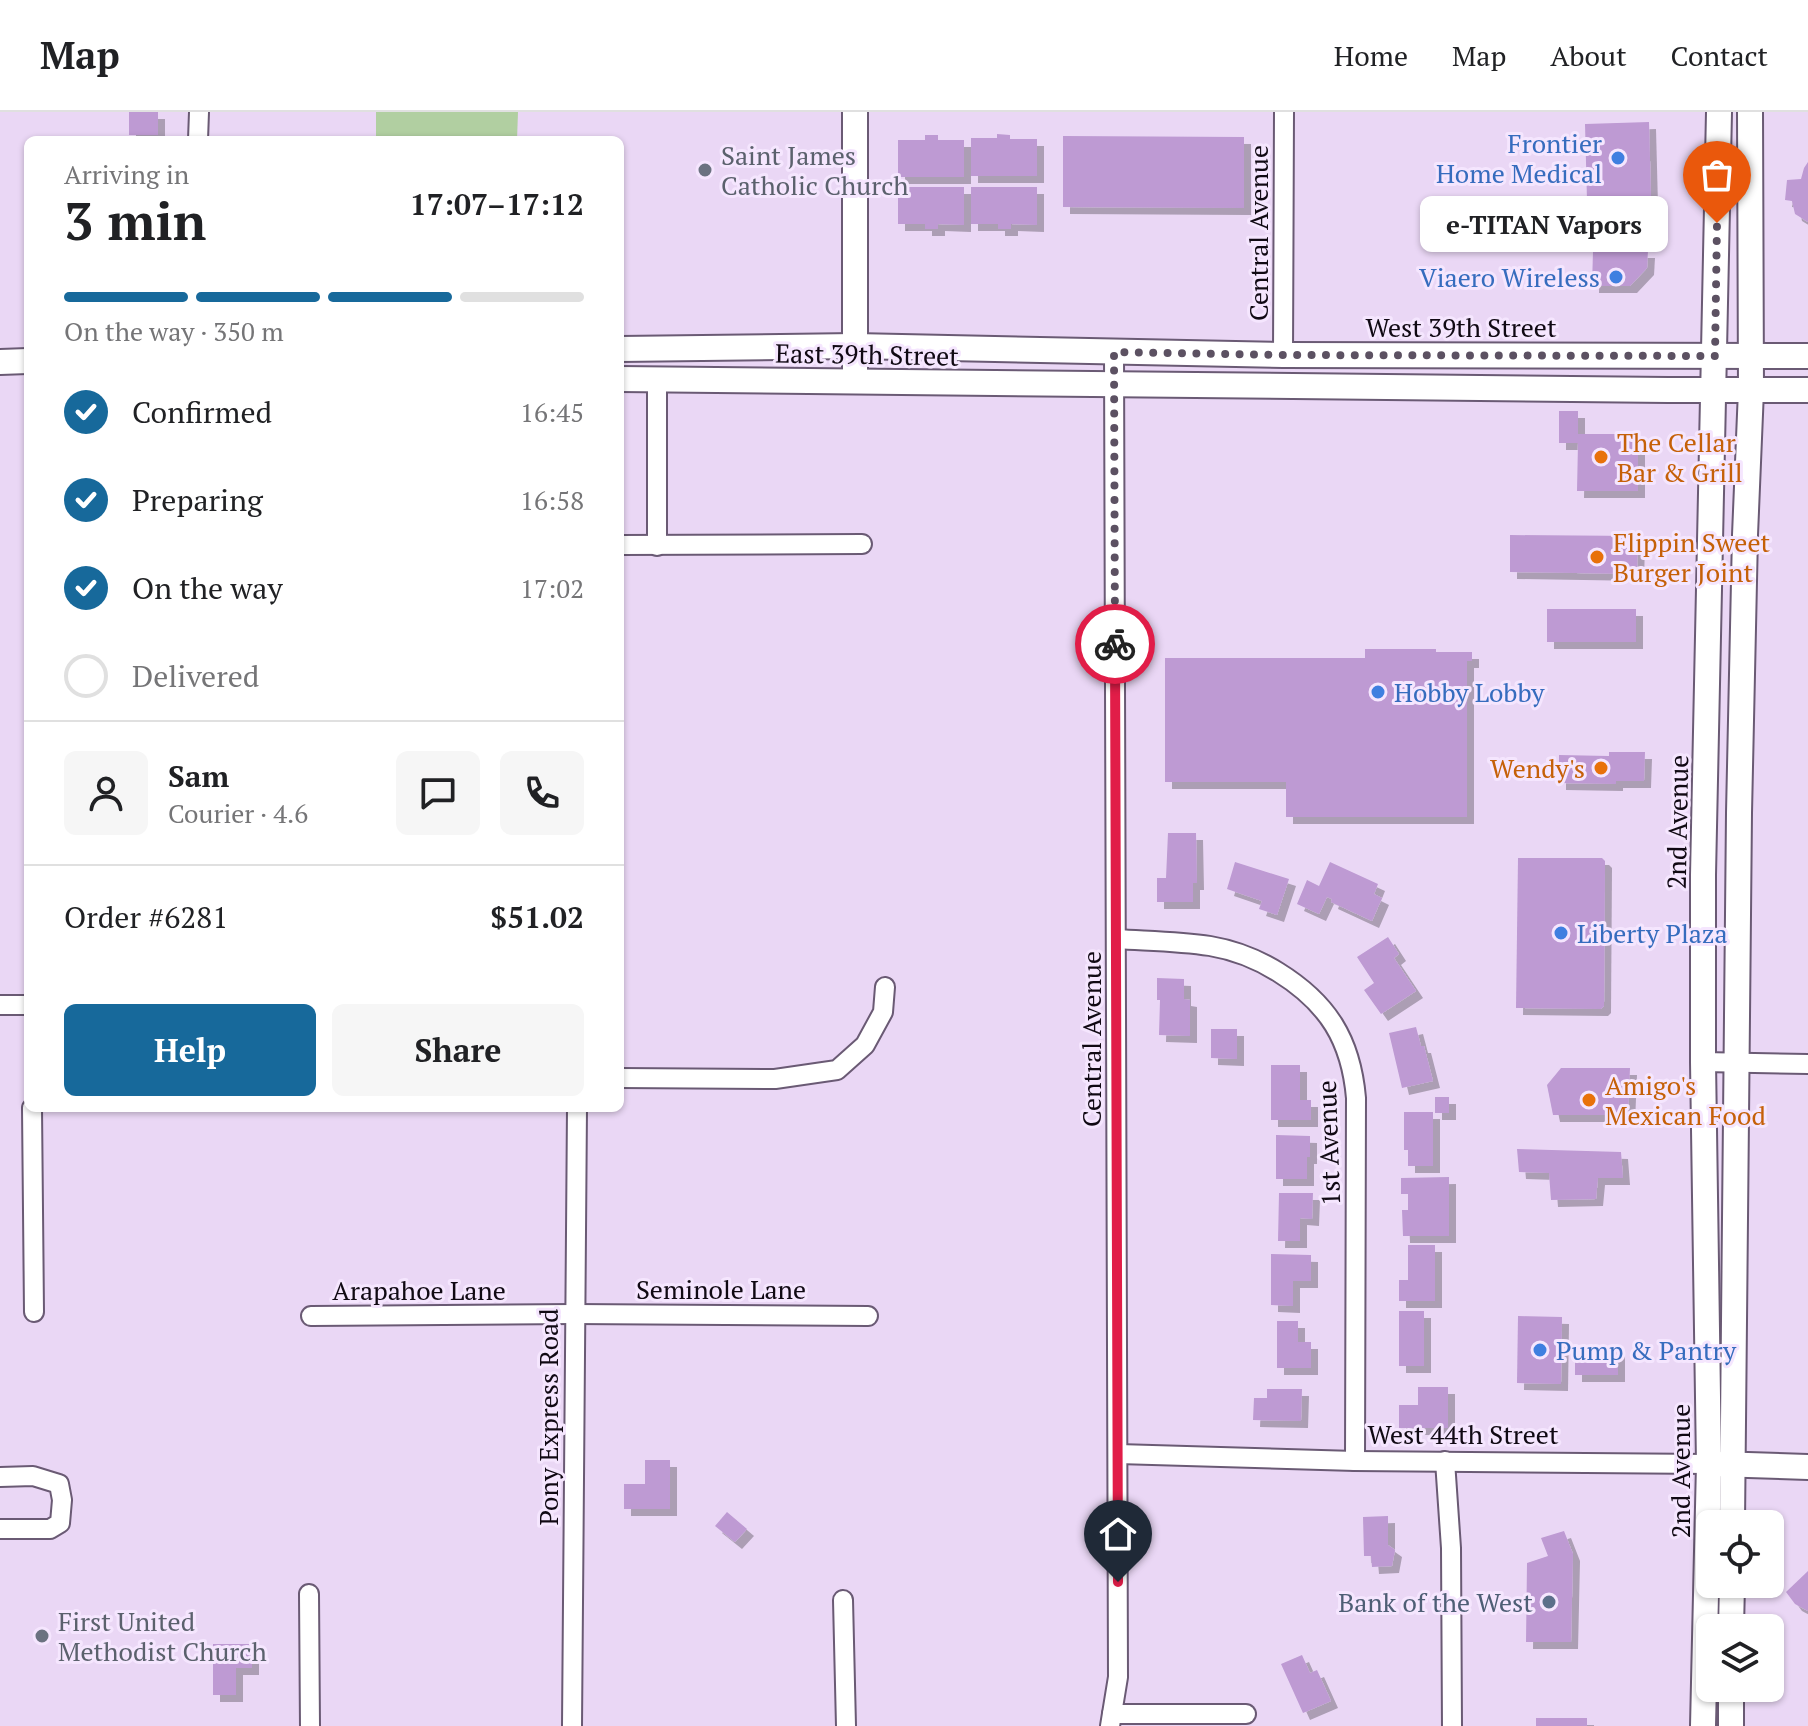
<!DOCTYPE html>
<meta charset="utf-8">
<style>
:root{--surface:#fff;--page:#f6f6f6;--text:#202124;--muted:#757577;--line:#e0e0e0;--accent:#17699b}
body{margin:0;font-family:"PT Serif",serif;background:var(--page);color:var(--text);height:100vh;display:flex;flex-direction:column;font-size:30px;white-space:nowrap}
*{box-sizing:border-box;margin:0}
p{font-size:26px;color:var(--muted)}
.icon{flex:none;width:44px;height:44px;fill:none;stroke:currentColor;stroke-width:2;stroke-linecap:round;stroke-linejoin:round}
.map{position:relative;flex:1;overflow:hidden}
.sheet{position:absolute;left:24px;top:24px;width:600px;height:976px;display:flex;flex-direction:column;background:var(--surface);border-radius:12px;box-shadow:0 2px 6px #0004}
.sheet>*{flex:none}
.fabs{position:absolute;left:1696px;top:1398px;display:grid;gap:16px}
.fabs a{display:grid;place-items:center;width:88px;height:88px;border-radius:12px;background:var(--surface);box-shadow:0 2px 6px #0004;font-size:40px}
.pin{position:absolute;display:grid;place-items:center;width:68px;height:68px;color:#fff;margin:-82px -34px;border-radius:50% 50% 50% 0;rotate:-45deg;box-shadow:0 0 8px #0007}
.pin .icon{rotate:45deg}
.courier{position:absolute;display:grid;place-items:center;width:80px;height:80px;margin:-40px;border:6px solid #e11d48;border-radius:50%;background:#fff;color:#222;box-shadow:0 2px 10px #0007}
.bubble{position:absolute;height:56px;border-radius:12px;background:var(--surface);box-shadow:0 2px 6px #0004;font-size:26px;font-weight:600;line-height:56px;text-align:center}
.head em{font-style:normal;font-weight:600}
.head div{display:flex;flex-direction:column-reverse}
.head{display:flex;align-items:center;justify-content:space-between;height:136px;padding:0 40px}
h1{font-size:52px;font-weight:600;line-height:60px}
.bar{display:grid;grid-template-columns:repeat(4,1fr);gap:12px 8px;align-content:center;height:96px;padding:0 40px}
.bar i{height:10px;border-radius:6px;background:var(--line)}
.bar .on{background:var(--accent)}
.bar p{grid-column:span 4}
.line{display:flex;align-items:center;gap:20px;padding:0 40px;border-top:2px solid var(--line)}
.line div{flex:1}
.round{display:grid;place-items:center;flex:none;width:84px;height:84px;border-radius:12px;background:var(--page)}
ol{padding:0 40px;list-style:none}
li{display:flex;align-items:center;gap:24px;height:88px}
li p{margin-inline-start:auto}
li .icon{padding:8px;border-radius:50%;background:var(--accent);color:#fff;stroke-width:4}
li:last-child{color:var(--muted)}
li i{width:44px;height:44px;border:4px solid var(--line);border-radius:50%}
.cta{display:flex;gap:16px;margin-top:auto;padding:16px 40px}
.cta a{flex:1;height:92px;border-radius:12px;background:var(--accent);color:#fff;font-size:32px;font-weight:600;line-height:92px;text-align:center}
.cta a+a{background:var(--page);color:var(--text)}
header{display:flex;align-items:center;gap:48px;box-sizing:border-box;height:112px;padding:0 40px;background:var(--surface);border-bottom:2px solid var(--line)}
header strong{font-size:38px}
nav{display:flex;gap:44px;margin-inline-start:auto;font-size:28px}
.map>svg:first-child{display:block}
</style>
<header>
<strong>Map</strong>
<nav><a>Home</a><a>Map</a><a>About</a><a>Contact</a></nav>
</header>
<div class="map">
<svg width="1808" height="1614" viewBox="0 0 1808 1614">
<defs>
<filter id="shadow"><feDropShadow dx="7" dy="7" stdDeviation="0" flood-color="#0004"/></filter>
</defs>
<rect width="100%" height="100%" fill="#ead7f5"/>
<!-- green -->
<polygon fill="#b1cfa1" points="376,0 518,0 517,28 376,28"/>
<!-- building -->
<g fill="#be9ad3" filter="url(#shadow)">
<rect x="129" y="0" width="29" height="23"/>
<polygon points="1649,10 1652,125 1588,127 1585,12"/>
<polygon points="997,22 1010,23 1010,27 1037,27 1037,64 971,64 971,26 997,26"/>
<polygon points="925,23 938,23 938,28 964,28 964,65 898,65 898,28 925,28"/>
<polygon points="1063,24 1244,25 1244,96 1063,95"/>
<polygon points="1808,50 1808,110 1795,102 1792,89 1785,88 1787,68 1801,67 1804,56"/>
<polygon points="898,75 964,75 964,113 938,112 938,117 925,117 925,112 898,112"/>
<polygon points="971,75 1037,75 1037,113 1011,112 1011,117 998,117 998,112 971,112"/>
<polygon points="1593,139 1648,139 1647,156 1630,174 1592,174"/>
<polygon points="1559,299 1578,299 1578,322 1638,322 1638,379 1577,379 1578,331 1559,331"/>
<polygon points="1510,423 1638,424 1637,462 1510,460"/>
<rect x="1547" y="497" width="89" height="33"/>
<polygon points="1365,537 1436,537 1436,540 1472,540 1472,549 1467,549 1467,705 1286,705 1286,670 1165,670 1165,546 1365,546"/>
<polygon points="1609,640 1645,640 1644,669 1616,669 1616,672 1559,671 1559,643 1609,644"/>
<polygon points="1168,721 1196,721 1197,771 1193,771 1193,790 1157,790 1157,766 1166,766"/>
<polygon points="1518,746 1602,746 1605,749 1604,894 1601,897 1516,896"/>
<polygon points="1235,750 1289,767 1277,803 1259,797 1262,789 1227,777"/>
<polygon points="1330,750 1378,772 1374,782 1382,786 1372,809 1331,790 1332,787 1327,785 1319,802 1297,792 1307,768 1319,774"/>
<polygon points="1388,825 1399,842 1394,846 1416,879 1381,902 1364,878 1374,871 1357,845"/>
<polygon points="1157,866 1184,867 1184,887 1190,888 1190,924 1159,923 1160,888 1157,888"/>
<polygon points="1416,915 1421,934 1424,934 1433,969 1402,976 1389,921"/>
<polygon points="1211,917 1237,917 1237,947 1211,946"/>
<polygon points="1271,953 1300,953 1300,988 1311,988 1311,1008 1271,1008"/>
<polygon points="1561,956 1630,956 1628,1003 1553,1003 1547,973"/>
<rect x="1435" y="985" width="14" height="16"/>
<polygon points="1404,1000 1433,1000 1433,1054 1408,1054 1408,1038 1404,1038"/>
<polygon points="1276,1023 1310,1024 1310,1045 1307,1045 1307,1067 1276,1067"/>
<polygon points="1517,1037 1621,1040 1623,1066 1598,1066 1596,1087 1551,1088 1549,1061 1519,1060"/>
<polygon points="1449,1065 1449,1124 1403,1124 1402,1098 1408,1098 1408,1082 1401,1082 1401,1066"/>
<polygon points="1279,1081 1313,1081 1312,1107 1300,1106 1300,1129 1278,1129"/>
<polygon points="1408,1133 1435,1133 1435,1189 1399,1189 1399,1168 1408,1168"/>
<polygon points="1271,1142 1311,1143 1311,1169 1293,1169 1293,1194 1271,1193"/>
<rect x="1399" y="1199" width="25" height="55"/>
<polygon points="1518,1204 1562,1205 1561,1272 1517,1271"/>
<polygon points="1277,1209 1298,1209 1298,1230 1311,1230 1311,1256 1277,1256"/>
<rect x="1575" y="1236" width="43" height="27"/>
<polygon points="1418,1275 1448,1275 1448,1316 1399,1316 1399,1293 1418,1293"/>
<polygon points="1267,1277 1302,1277 1301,1309 1253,1308 1254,1286 1267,1286"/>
<polygon points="645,1348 670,1348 670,1397 624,1397 624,1372 645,1372"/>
<polygon points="727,1400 747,1417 735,1430 715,1414"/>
<polygon points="1388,1404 1388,1433 1395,1438 1392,1454 1372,1455 1371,1444 1364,1444 1363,1405"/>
<polygon points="1564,1419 1573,1442 1571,1530 1526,1530 1527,1451 1548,1444 1541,1426"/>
<polygon points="1808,1459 1808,1499 1795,1492 1786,1480"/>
<polygon points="213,1532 252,1532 252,1556 236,1556 236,1583 213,1583"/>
<polygon points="1302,1543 1310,1561 1317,1558 1331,1589 1303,1601 1281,1552"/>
<rect x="1536" y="1606" width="51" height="8"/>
</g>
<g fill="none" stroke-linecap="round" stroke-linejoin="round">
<!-- street casing -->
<g stroke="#6a5a74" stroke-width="22">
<g id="street">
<polyline points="198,28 199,0"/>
<polyline points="1283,243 1284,0"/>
<polyline points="657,268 657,434"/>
<polyline points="620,433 862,432"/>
<path d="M1117 827C1148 829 1179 829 1210 834 1234 838 1257 847 1278 860 1328 891 1351 928 1356 986L1355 1349"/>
<polyline points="0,893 28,893"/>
<polyline points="1703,950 1808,952"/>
<polyline points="620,966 775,967 837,958 865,933 883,900 885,875"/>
<polyline points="32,996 34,1200"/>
<polyline points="311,1204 574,1202 868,1204"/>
<polyline points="1118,1342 1355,1349 1709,1352"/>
<polyline points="1445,1349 1451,1436 1452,1614"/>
<polyline points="0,1365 33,1364 59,1372 62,1388 60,1411 50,1417 0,1417"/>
<polyline points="309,1482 310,1614"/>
<polyline points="843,1488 846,1614"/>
<polyline points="1112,1602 1246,1602"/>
<polyline points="572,1614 577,996"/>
<polyline points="1110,1614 1118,1565 1114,240"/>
</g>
</g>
<!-- secondary casing -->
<g stroke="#6a5a74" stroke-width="28">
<g id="secondary">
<polyline points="620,237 855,234 1283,243 1808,244"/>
<polyline points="0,250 28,249"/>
<polyline points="620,267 1668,278 1808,278"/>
<polyline points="855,269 855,0"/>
<polyline points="1716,1352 1808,1355"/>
<polyline points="1732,1412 1739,701 1745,423 1751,278 1750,0"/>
<polyline points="1731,1516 1732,1472"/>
<polyline points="1703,1614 1709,1352 1703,950 1703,763 1719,0"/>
<polyline points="1731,1614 1731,1576"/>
</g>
</g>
<!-- street -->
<use href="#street" stroke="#fff" stroke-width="18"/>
<!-- secondary -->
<use href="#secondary" stroke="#fff" stroke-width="24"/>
</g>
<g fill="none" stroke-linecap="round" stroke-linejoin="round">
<!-- done -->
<polyline stroke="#5c5162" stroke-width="8" stroke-dasharray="0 14.4" points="1115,532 1114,240 1283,243 1715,244 1717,111"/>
<!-- route -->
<polyline stroke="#e11d48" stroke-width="10" points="1115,532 1118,1470"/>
</g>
<!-- markers -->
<g fill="#3f7fe0" stroke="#f5e6fe" stroke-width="3">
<circle cx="1618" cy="46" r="8"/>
<circle cx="1616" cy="165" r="8"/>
<circle cx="1378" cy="580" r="8"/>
<circle cx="1561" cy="821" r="8"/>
<circle cx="1540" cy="1238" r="8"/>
</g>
<g fill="#6b7280" stroke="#f5e6fe" stroke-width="3">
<circle cx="705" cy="58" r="8"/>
<circle cx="42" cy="1524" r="8"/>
</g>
<g fill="#e8710a" stroke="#f5e6fe" stroke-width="3">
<circle cx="1601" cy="345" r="8"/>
<circle cx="1597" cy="445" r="8"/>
<circle cx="1601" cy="656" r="8"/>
<circle cx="1589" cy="988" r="8"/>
</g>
<circle fill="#5c6f8a" stroke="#f5e6fe" stroke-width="3" cx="1549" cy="1490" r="8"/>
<g text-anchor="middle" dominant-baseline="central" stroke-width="6" stroke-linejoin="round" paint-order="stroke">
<!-- shop labels -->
<g font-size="26" fill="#366cbe" stroke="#f5e6fe" text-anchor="start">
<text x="1602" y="31" text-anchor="end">Frontier<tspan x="1602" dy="30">Home Medical</tspan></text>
<text x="1600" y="165" text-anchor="end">Viaero Wireless</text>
<text x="1394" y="580">Hobby Lobby</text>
<text x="1577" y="821">Liberty Plaza</text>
<text x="1556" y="1238">Pump &amp; Pantry</text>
</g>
<!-- worship labels -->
<g font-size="26" fill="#5b616d" stroke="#f5e6fe" text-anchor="start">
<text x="721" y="43">Saint James<tspan x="721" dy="30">Catholic Church</tspan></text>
<text x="58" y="1509">First United<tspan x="58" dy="30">Methodist Church</tspan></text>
</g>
<!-- street labels -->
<g font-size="26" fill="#100913" stroke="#f5e6fe">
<text transform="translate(1258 121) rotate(-90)">Central Avenue</text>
<text x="1461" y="215">West 39th Street</text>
<text transform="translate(867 242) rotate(1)">East 39th Street</text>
<text transform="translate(1677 710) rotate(-89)">2nd Avenue</text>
<text transform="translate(1091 927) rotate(-90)">Central Avenue</text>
<text transform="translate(1328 1031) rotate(-92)">1st Avenue</text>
<text x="721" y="1177">Seminole Lane</text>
<text x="419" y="1178">Arapahoe Lane</text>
<text transform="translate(548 1305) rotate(-90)">Pony Express Road</text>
<text x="1463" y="1322">West 44th Street</text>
<text transform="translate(1680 1359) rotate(-90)">2nd Avenue</text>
</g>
<!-- food labels -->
<g font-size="26" fill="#c56008" stroke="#f5e6fe" text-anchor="start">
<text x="1617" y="330">The Cellar<tspan x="1617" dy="30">Bar &amp; Grill</tspan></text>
<text x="1613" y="430">Flippin Sweet<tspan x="1613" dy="30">Burger Joint</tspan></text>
<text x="1585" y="656" text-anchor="end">Wendy's</text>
<text x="1605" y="973">Amigo's<tspan x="1605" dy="30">Mexican Food</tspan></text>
</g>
<!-- service labels -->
<g font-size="26" fill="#4e5e75" stroke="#f5e6fe" text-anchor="end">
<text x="1533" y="1490">Bank of the West</text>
</g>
</g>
</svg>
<div class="fabs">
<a><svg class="icon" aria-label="locate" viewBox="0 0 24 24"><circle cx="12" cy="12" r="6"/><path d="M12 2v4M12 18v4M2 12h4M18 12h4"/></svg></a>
<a><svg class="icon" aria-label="layers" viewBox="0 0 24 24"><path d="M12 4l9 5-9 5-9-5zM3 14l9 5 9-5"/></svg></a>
</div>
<div class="pin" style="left:1717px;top:111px;background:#ea580c"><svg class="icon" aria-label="bag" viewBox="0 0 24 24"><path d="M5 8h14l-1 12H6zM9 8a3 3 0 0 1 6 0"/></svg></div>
<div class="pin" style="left:1118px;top:1470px;background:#1f2937"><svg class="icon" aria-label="home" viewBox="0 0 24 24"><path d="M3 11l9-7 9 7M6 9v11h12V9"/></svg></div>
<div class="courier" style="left:1115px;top:532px"><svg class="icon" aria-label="bike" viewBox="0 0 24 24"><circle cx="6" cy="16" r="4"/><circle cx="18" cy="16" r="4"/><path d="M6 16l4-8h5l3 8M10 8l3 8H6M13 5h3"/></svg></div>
<div class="bubble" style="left:1420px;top:84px;width:248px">e-TITAN Vapors</div>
<section class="sheet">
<div class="head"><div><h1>3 min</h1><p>Arriving in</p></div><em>17:07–17:12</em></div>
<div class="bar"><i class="on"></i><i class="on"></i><i class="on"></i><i></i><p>On the way · 350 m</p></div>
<ol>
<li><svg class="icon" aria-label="check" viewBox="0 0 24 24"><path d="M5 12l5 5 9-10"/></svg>Confirmed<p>16:45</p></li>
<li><svg class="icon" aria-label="check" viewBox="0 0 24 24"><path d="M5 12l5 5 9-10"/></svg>Preparing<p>16:58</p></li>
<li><svg class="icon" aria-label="check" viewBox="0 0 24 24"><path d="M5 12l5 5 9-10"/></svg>On the way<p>17:02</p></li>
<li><i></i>Delivered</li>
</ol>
<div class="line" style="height:144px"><a class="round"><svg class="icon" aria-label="person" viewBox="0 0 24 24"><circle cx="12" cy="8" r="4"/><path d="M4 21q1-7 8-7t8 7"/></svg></a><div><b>Sam</b><p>Courier · 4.6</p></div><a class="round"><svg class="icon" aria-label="chat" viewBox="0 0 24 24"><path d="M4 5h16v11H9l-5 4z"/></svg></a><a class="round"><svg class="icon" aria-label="phone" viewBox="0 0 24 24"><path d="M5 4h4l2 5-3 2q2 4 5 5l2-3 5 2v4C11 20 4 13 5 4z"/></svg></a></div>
<div class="line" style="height:104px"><div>Order #6281</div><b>$51.02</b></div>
<div class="cta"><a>Help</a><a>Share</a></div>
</section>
</div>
